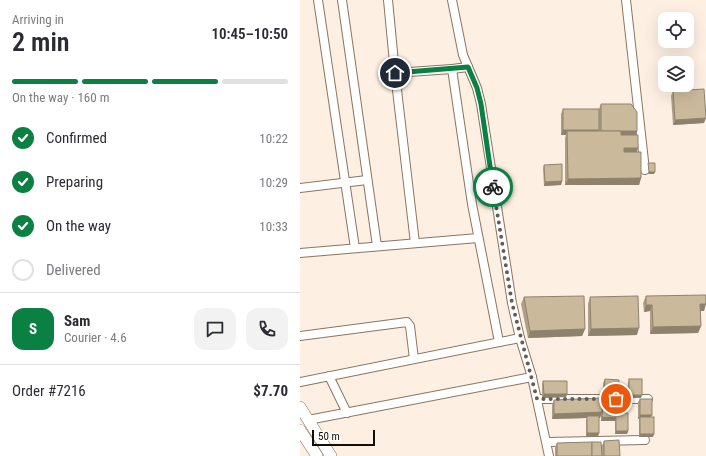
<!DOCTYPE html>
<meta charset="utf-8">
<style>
:root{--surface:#fff;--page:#f2f2f3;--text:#2b2b33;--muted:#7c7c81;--line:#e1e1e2;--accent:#0b8043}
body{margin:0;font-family:"Roboto Condensed",sans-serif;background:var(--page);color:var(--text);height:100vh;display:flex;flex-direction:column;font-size:15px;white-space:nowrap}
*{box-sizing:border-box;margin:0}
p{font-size:13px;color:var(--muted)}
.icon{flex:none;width:22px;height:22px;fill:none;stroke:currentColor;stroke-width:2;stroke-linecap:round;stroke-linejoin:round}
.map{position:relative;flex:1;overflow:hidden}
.side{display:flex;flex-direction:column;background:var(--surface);width:300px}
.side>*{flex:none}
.controls{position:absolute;left:358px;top:12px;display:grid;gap:8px}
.controls a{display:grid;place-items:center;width:36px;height:36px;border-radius:8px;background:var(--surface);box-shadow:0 4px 16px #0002;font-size:20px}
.scale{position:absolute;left:12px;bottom:10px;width:63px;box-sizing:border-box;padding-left:4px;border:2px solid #140d06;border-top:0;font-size:11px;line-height:14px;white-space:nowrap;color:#140d06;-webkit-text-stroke:3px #fff;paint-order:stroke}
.pin{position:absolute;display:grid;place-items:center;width:34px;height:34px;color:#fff;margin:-17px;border:2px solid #fff;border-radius:50%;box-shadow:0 1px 4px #0007}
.courier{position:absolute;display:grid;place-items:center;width:40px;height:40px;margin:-20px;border:3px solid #0b8043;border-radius:50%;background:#fff;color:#222;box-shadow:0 1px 5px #0007}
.summary em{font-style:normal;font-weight:600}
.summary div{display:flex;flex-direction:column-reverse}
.summary{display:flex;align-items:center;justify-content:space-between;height:68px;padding:0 12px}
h1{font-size:26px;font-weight:600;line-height:30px}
.bar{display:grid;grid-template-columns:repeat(4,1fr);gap:6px 4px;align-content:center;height:48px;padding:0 12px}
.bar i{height:5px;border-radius:3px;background:var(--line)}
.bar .selected{background:var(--accent)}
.bar p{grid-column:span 4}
.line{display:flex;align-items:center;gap:10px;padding:0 12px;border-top:1px solid var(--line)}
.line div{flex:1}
.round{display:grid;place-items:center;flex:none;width:42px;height:42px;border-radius:12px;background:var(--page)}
ol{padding:0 12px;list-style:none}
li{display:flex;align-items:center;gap:12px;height:44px}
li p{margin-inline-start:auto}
li .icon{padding:4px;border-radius:50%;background:var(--accent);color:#fff;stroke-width:4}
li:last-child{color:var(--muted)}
li i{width:22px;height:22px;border:2px solid var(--line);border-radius:50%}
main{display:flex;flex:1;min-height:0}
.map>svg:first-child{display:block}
</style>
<main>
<section class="side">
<div class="summary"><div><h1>2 min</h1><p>Arriving in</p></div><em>10:45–10:50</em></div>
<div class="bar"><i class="selected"></i><i class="selected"></i><i class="selected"></i><i></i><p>On the way · 160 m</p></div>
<ol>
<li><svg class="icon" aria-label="check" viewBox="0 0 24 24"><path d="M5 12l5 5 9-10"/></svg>Confirmed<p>10:22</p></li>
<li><svg class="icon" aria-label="check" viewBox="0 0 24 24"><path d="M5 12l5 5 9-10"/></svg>Preparing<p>10:29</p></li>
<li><svg class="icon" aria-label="check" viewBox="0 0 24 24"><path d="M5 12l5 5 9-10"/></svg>On the way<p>10:33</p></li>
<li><i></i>Delivered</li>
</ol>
<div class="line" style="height:72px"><b class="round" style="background:var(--accent);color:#fff">S</b><div><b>Sam</b><p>Courier · 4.6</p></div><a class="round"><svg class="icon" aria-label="chat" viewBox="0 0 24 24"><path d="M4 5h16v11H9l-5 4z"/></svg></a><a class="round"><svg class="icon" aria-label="phone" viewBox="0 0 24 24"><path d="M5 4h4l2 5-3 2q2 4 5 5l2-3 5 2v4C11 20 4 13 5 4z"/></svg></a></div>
<div class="line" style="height:52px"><div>Order #7216</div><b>$7.70</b></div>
</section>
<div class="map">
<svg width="406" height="456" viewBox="0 0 406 456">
<rect width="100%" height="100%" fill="#fdefe2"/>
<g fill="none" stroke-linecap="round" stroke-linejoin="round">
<!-- minor casing -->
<g stroke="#8a7562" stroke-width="10">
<g id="minor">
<polyline points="18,0 55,248"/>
<polyline points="42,0 77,246"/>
<polyline points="88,0 95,73 115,243"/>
<polyline points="152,0 163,55 177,88 181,104 212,303 220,338 232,377 249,456"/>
<polyline points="326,0 345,170"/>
<polyline points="168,67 152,69 172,204 199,342"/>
<polyline points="95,73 152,69"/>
<polyline points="0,188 67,180"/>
<polyline points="0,253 178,238"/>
<polyline points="0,336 107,322 110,326 114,359"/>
<polyline points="29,376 47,413"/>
<polyline points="0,382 220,338"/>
<polyline points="237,399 348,399"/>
<polyline points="8,420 232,377"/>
<polyline points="247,442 345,440"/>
</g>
</g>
<!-- secondary casing -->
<g stroke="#8a7562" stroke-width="12">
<g id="secondary">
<polyline points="0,407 31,456"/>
<polyline points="0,430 17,456"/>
</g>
</g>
<!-- minor -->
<use href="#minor" stroke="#fff" stroke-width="8"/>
<!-- secondary -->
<use href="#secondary" stroke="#fff" stroke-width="11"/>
</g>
<!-- wall -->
<g fill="#af9f86">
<polygon points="373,91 404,123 373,125 371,96"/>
<polygon points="301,104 337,131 336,135 338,148 337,152 341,178 339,185 265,185 265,138 266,135 261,135 261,114 263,109 299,131 299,109"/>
<polygon points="244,165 262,181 261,185 244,186 243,169"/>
<polygon points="346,296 404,311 400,311 401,326 398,333 350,334 350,311 344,312 343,303"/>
<polygon points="224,297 285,329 282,336 228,338 221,304"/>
<polygon points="290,297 337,335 288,336 288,304"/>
<polygon points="305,379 317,397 303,397 303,383"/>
<polygon points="329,379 341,398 327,398 328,382"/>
<polygon points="243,381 267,394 266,397 242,398 242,384"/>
<polygon points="340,399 351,417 353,437 339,437 339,419 338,419 338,402"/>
<polygon points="254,400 302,405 303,403 315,413 328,431 327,434 315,434 315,421 301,421 301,415 300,418 299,418 298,437 286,437 286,420 287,418 252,419 252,405"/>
<polygon points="304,441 320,456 302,456 302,446"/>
<polygon points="257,443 302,456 255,456 255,448"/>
</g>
<!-- shaded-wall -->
<g fill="#8e826d">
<polygon points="406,118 404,123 373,125 375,120"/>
<polygon points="263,130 299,130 297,135 267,131 266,135 261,135"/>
<polygon points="301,131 337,131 335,136 299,136"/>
<polygon points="324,148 338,148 335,155 321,155"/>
<polygon points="349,172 355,172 354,174 348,174"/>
<polygon points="341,178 339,185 265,185 268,179"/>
<polygon points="262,181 261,185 244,186 245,182"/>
<polygon points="400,304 406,304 404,311 398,311"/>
<polygon points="346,305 352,305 350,311 344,312"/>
<polygon points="401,326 398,333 350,334 353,327"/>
<polygon points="339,328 337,335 288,336 291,329"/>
<polygon points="285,329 282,336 228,338 230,331"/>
<polygon points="304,393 318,394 317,397 303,397"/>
<polygon points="244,394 267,394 266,397 242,398"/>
<polygon points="329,395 342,395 341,398 327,398"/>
<polygon points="302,412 300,418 287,418 287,416 287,418 252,419 254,414"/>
<polygon points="340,415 352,415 350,419 340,417 339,419 338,419"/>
<polygon points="302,417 316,418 315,421 301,421"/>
<polygon points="316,431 328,431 327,434 315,434"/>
<polygon points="287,433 299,433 298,437 286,437"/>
<polygon points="340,434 354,434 353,437 339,437"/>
</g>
<!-- building -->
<g fill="#cbb99c" stroke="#8e826d">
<polygon points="404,89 406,118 375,120 373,91"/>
<polygon points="301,104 331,104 337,112 337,131 301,131"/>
<rect x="263" y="109" width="36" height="21"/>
<polygon points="267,131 321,131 321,135 338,135 338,148 324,148 324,152 341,152 341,178 268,179"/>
<polygon points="348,163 355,163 355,172 349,172"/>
<polygon points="262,164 262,181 245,182 244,165"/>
<polygon points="406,295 406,304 400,304 401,326 353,327 352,305 346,305 346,296"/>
<polygon points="284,296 285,329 230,331 224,297"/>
<polygon points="338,296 339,328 291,329 290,297"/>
<polygon points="305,379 319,380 318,394 304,393"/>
<rect x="329" y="379" width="13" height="16"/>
<polygon points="243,381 267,381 267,394 244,394"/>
<polygon points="302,398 302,412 254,414 254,400"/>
<rect x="340" y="399" width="12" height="16"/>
<polygon points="303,403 316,404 315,413 328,413 328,431 316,431 316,418 302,417"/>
<rect x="287" y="416" width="12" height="17"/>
<rect x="340" y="417" width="14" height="17"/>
<polygon points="319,440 320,456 304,456 304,441"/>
<polygon points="292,442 292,456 257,456 257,443"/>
<polygon points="292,442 301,442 302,456 292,456"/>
</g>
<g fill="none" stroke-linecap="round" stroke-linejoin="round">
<!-- done -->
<polyline stroke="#665c53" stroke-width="4" stroke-dasharray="0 7.2" points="193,187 212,303 237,399 316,399"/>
<!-- route -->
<polyline stroke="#0b8043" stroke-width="5" points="95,73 168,67 177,88 181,104 193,187"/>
</g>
</svg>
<div class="controls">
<a><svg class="icon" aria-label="locate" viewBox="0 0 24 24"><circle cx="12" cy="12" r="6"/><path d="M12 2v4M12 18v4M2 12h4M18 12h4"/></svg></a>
<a><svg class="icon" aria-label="layers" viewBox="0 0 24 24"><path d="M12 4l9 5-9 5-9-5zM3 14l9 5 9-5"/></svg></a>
</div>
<div class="scale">50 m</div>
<div class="pin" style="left:316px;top:399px;background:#ea580c"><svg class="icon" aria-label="bag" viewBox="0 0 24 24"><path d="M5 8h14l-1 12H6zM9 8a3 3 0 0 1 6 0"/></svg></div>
<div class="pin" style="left:95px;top:73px;background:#1f2937"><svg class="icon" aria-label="home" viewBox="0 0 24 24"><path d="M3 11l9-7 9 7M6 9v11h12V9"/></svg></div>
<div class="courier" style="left:193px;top:187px"><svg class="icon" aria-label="bike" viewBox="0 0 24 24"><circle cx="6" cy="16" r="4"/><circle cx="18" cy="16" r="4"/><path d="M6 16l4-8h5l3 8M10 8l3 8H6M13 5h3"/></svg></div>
</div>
</main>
